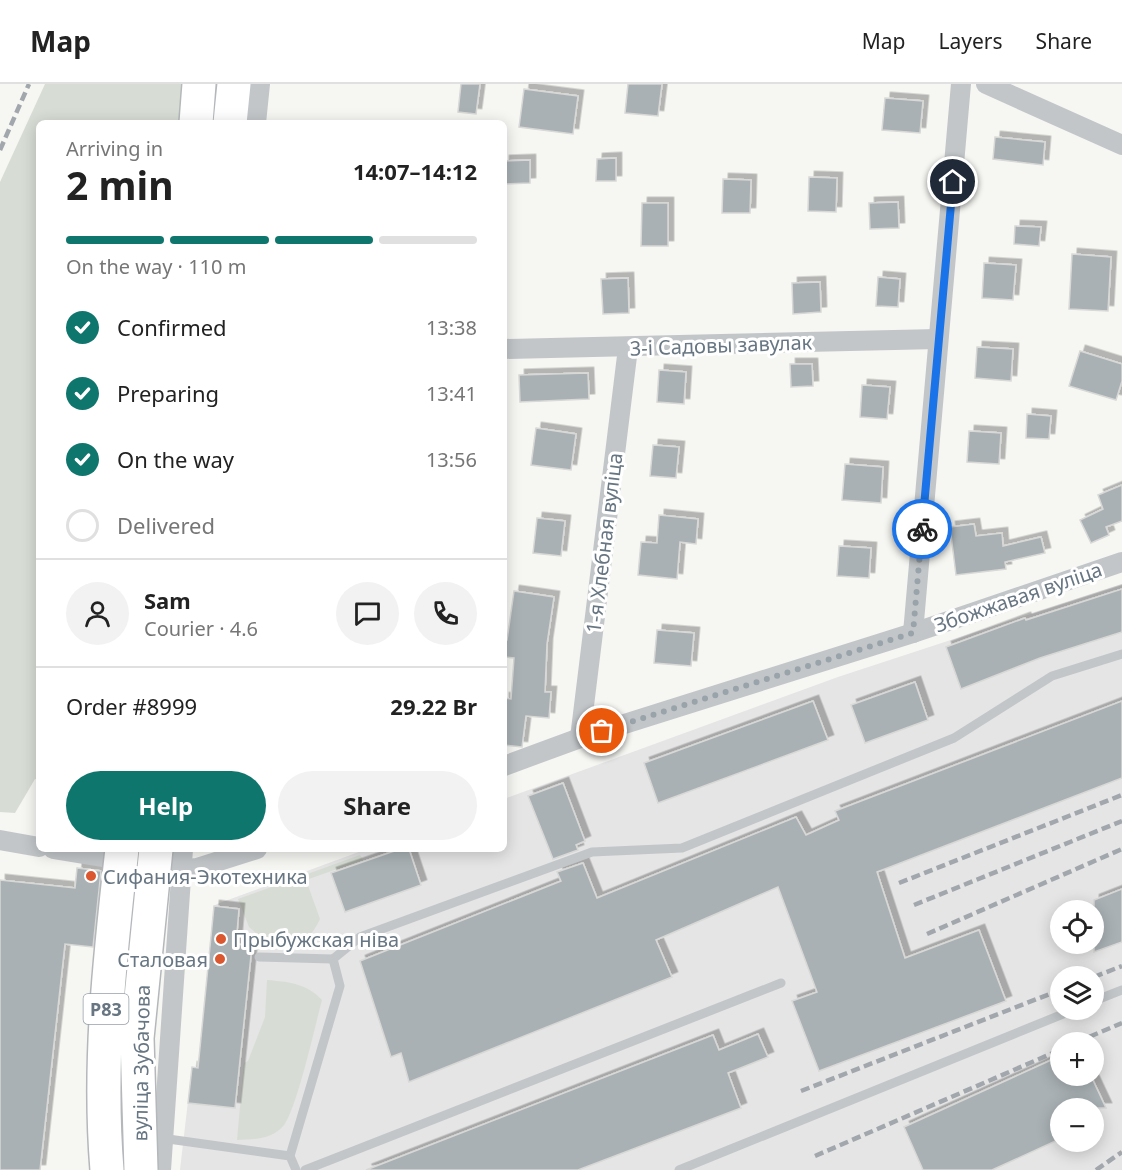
<!DOCTYPE html>
<meta charset="utf-8">
<style>
:root{--surface:#fff;--page:#f2f2f2;--text:#222;--muted:#767676;--line:#e0e0e0;--accent:#0f766e}
body{margin:0;font-family:"Noto Sans",sans-serif;background:var(--page);color:var(--text);height:100vh;display:flex;flex-direction:column;font-size:22px;white-space:nowrap}
*{box-sizing:border-box;margin:0}
p{font-size:20px;color:var(--muted)}
.icon{flex:none;width:33px;height:33px;fill:none;stroke:currentColor;stroke-width:2;stroke-linecap:round;stroke-linejoin:round}
.map{position:relative;flex:1;overflow:hidden}
.details{position:absolute;left:36px;top:36px;width:471px;height:732px;display:flex;flex-direction:column;background:var(--surface);border-radius:9px;box-shadow:0 3px 15px #0003}
.details>*{flex:none}
.controls{position:absolute;left:1050px;top:816px;display:grid;gap:12px}
.controls a{display:grid;place-items:center;width:54px;height:54px;border-radius:50%;background:var(--surface);box-shadow:0 3px 15px #0003;font-size:30px}
.pin{position:absolute;display:grid;place-items:center;width:51px;height:51px;color:#fff;margin:-26px;border:3px solid #fff;border-radius:50%;box-shadow:0 2px 6px #0007}
.courier{position:absolute;display:grid;place-items:center;width:60px;height:60px;margin:-30px;border:4px solid #1a73e8;border-radius:50%;background:#fff;color:#222;box-shadow:0 2px 8px #0007}
.overview em{font-style:normal;font-weight:700}
.overview div{display:flex;flex-direction:column-reverse}
.overview{display:flex;align-items:center;justify-content:space-between;height:102px;padding:0 30px}
h1{font-size:39px;font-weight:700;line-height:45px}
.bar{display:grid;grid-template-columns:repeat(4,1fr);gap:9px 6px;align-content:center;height:72px;padding:0 30px}
.bar i{height:8px;border-radius:4px;background:var(--line)}
.bar .selected{background:var(--accent)}
.bar p{grid-column:span 4}
.line{display:flex;align-items:center;gap:15px;padding:0 30px;border-top:2px solid var(--line)}
.line div{flex:1}
.round{display:grid;place-items:center;flex:none;width:63px;height:63px;border-radius:32px;background:var(--page)}
ol{padding:0 30px;list-style:none}
li{display:flex;align-items:center;gap:18px;height:66px}
li p{margin-inline-start:auto}
li .icon{padding:6px;border-radius:50%;background:var(--accent);color:#fff;stroke-width:4}
li:last-child{color:var(--muted)}
li i{width:33px;height:33px;border:3px solid var(--line);border-radius:50%}
.primary-button{display:flex;gap:12px;margin-top:auto;padding:12px 30px}
.primary-button a{flex:1;height:69px;border-radius:36px;background:var(--accent);color:#fff;font-size:24px;font-weight:700;line-height:69px;text-align:center}
.primary-button a+a{background:var(--page);color:var(--text)}
header{display:flex;align-items:center;gap:36px;box-sizing:border-box;height:84px;padding:0 30px;background:var(--surface);border-bottom:2px solid var(--line)}
header strong{font-size:28px}
nav{display:flex;gap:33px;margin-inline-start:auto;font-size:21px}
.map>svg:first-child{display:block}
</style>
<header>
<strong>Map</strong>
<nav><a>Map</a><a>Layers</a><a>Share</a></nav>
</header>
<div class="map">
<svg width="1122" height="1086" viewBox="0 0 1122 1086">
<defs>
<filter id="shadow"><feDropShadow dx="5.5" dy="-5.5" stdDeviation="0" flood-color="#0004"/></filter>
</defs>
<rect width="100%" height="100%" fill="#f6f6f3"/>
<!-- built -->
<path fill="#e4e5e4" fill-rule="evenodd" d="M1122 500V1086H180L192 983H198L214 822 217 820 367 765H504V715L838 593ZM1060 826H1094V860H1060ZM1060 892H1094V926H1060ZM1060 958H1094V992H1060ZM1060 1024H1094V1058H1060Z"/>
<!-- green -->
<g fill="#d7ddd4">
<polygon points="45,0 227,0 223,39 39,39 39,696 35,695 15,729 0,728 0,98"/>
<path d="M360 771 363 776 306 796 320 835C308 860 298 862 272 863L249 843 238 815Z"/>
<path d="M267 896C289 898 306 899 322 916 315 942 297 1024 284 1041 272 1056 254 1055 237 1056L244 979 248 977 265 933Z"/>
</g>
<!-- building -->
<g fill="#a9b1b5" stroke="#d8d8d6" stroke-width="1.5" filter="url(#shadow)">
<polygon points="461,0 480,0 476,30 458,28"/>
<polygon points="628,0 662,0 658,32 625,29"/>
<polygon points="524,5 578,12 573,50 519,43"/>
<polygon points="885,14 923,17 920,49 882,46"/>
<polygon points="995,53 1045,58 1043,81 993,75"/>
<polygon points="616,74 616,97 596,97 597,75"/>
<polygon points="530,76 530,99 504,100 504,77"/>
<polygon points="809,93 837,94 836,128 808,127"/>
<polygon points="723,95 751,96 750,129 722,129"/>
<polygon points="898,118 899,144 870,145 869,119"/>
<polygon points="642,119 668,119 668,162 641,162"/>
<polygon points="1015,142 1041,143 1039,162 1014,160"/>
<polygon points="1072,170 1111,173 1108,227 1069,225"/>
<polygon points="984,179 1016,181 1013,216 982,214"/>
<polygon points="878,193 900,195 898,223 876,222"/>
<polygon points="628,194 629,229 603,230 601,195"/>
<polygon points="820,198 821,228 793,230 792,199"/>
<polygon points="977,263 1013,265 1011,297 975,294"/>
<polygon points="1080,267 1122,280 1122,297 1116,316 1069,302"/>
<polygon points="790,280 812,280 813,302 791,303"/>
<polygon points="659,286 686,288 684,320 657,318"/>
<polygon points="588,289 589,315 520,318 519,291"/>
<polygon points="862,301 890,303 887,335 860,333"/>
<polygon points="1027,330 1051,332 1049,355 1026,354"/>
<polygon points="536,344 576,350 571,386 531,381"/>
<polygon points="969,347 1001,349 999,380 967,378"/>
<polygon points="653,361 679,363 676,394 650,392"/>
<polygon points="845,380 883,383 881,419 842,416"/>
<polygon points="1122,401 1122,437 1106,443 1109,451 1091,459 1080,436 1103,425 1098,411"/>
<polygon points="659,431 698,435 696,460 680,458 677,495 638,491 641,458 657,459"/>
<polygon points="537,434 565,437 561,472 533,469"/>
<polygon points="974,440 976,452 1002,449 1003,462 1041,453 1045,469 1005,478 1006,485 956,491 950,443"/>
<polygon points="839,462 871,464 869,494 837,492"/>
<polygon points="1122,505 1122,548 1040,574 961,605 946,563 1025,534 1026,536"/>
<polygon points="514,507 554,513 547,560 545,608 551,608 549,634 526,632 522,663 504,661 504,614 511,615 514,574 504,573 504,556 507,556"/>
<polygon points="657,546 694,549 691,582 654,579"/>
<polygon points="915,598 928,636 865,659 851,621"/>
<polygon points="813,617 828,656 658,719 644,679"/>
<polygon points="1122,617 1122,694 877,788 905,874 979,846 1006,917 819,987 792,917 817,908 778,803 656,856 672,893 409,998 401,969 391,973 360,877 561,797 557,788 583,779 597,814 796,733 806,751 839,736 835,727"/>
<polygon points="563,699 585,757 576,761 578,766 553,775 528,712"/>
<polygon points="400,765 409,765 421,801 345,828 331,789"/>
<polygon points="77,784 101,787 93,863 65,860 40,1086 0,1086 0,796 75,804"/>
<polygon points="1122,805 1122,858 1094,868 1094,816"/>
<polygon points="214,822 239,825 236,860 252,862 235,1024 188,1019 192,983 198,984"/>
<polygon points="758,950 768,973 728,989 741,1024 578,1086 366,1086 713,951 719,966"/>
<polygon points="1060,972 1060,992 1091,992 1106,1024 1060,1024 1060,1055 992,1086 923,1086 904,1043"/>
</g>
<g fill="none" stroke-linecap="round" stroke-linejoin="round">
<!-- highway casing -->
<g stroke="#b5b8bb" stroke-width="36">
<g id="highway">
<polyline points="196,39 199,0"/>
<polyline points="230,39 234,0"/>
</g>
</g>
<!-- lane -->
<g stroke="#c2c6c9" stroke-width="9">
<polyline points="259,873 333,875"/>
<polyline points="1094,917 1122,906"/>
<polyline points="161,1054 290,1072 296,1086"/>
<polyline points="290,1072 340,902 333,875 360,853 592,768 682,764 954,654 1052,592 1122,570"/>
<polyline points="305,1086 781,899"/>
<polyline points="679,1086 1073,926"/>
</g>
<!-- street -->
<g stroke="#c2c6c9" stroke-width="20">
<polyline points="986,0 1122,61"/>
<polyline points="256,39 260,0"/>
<polyline points="504,265 938,255"/>
<polyline points="913,549 961,0"/>
<polyline points="580,654 628,264"/>
<polyline points="504,682 580,654 913,549 1122,478"/>
<polyline points="0,756 39,763"/>
<polyline points="53,765 181,786 197,784 257,765"/>
<polyline points="161,1086 183,765"/>
</g>
<!-- highway -->
<use href="#highway" stroke="#fff" stroke-width="33"/>
<!-- rail -->
<g stroke="#a1a7ac" stroke-width="4.5" stroke-dasharray="9 4.5" stroke-linecap="butt">
<polyline points="0,66 29,0"/>
<polyline points="899,799 1122,711"/>
<polyline points="914,821 1122,737"/>
<polyline points="927,850 1122,765"/>
<polyline points="1094,893 1122,882"/>
<polyline points="1077,958 1122,939"/>
<polyline points="801,1007 1060,906"/>
<polyline points="815,1072 1060,966"/>
<polyline points="1096,1086 1122,1068"/>
</g>
<!-- highway-bridge casing -->
<g stroke="#b5b8bb" stroke-width="36" stroke-linecap="butt">
<g id="highway-bridge">
<path d="M107 1086C98 979 110 872 122 765"/>
<polyline points="141,1086 137,954 156,765"/>
</g>
</g>
<!-- highway-bridge -->
<use href="#highway-bridge" stroke="#fff" stroke-width="33"/>
</g>
<g fill="none" stroke-linecap="round" stroke-linejoin="round">
<!-- done -->
<polyline stroke="#99a3aa" stroke-width="6" stroke-dasharray="0 10.8" points="602,647 913,549 922,445"/>
<!-- route -->
<polyline stroke="#1a73e8" stroke-width="8" points="922,445 953,98"/>
</g>
<!-- markers -->
<g fill="#da572f" stroke="#fff" stroke-width="2">
<circle cx="91" cy="792" r="6"/>
<circle cx="221" cy="855" r="6"/>
<circle cx="220" cy="875" r="6"/>
</g>
<g text-anchor="middle" dominant-baseline="central" stroke-width="6" stroke-linejoin="round" paint-order="stroke">
<!-- shield labels -->
<rect fill="#fff" stroke="#959fa8" stroke-width="1.5" x="83.5" y="910" width="45" height="30" rx="4.5"/>
<g font-size="18" font-weight="bold" fill="#677682">
<text x="106" y="925">Р83</text>
</g>
<!-- street labels -->
<g font-size="20" fill="#677682" stroke="#fff">
<text transform="translate(721 261) rotate(-2)">3-і Садовы завулак</text>
<text transform="translate(604 459) rotate(-83)">1-я Хлебная вуліца</text>
<text transform="translate(1018 513) rotate(-19)">Збожжавая вуліца</text>
<text transform="translate(141 979) rotate(-89)">вуліца Зубачова</text>
</g>
<!-- poi labels -->
<g font-size="20" fill="#677682" stroke="#fff" text-anchor="start">
<text x="103" y="792">Сифания-Экотехника</text>
<text x="233" y="855">Прыбужская ніва</text>
<text x="208" y="875" text-anchor="end">Сталовая</text>
</g>
</g>
</svg>
<div class="controls">
<a><svg class="icon" aria-label="locate" viewBox="0 0 24 24"><circle cx="12" cy="12" r="6"/><path d="M12 2v4M12 18v4M2 12h4M18 12h4"/></svg></a>
<a><svg class="icon" aria-label="layers" viewBox="0 0 24 24"><path d="M12 4l9 5-9 5-9-5zM3 14l9 5 9-5"/></svg></a>
<a>+</a>
<a>−</a>
</div>
<div class="pin" style="left:602px;top:647px;background:#ea580c"><svg class="icon" aria-label="bag" viewBox="0 0 24 24"><path d="M5 8h14l-1 12H6zM9 8a3 3 0 0 1 6 0"/></svg></div>
<div class="pin" style="left:953px;top:98px;background:#1f2937"><svg class="icon" aria-label="home" viewBox="0 0 24 24"><path d="M3 11l9-7 9 7M6 9v11h12V9"/></svg></div>
<div class="courier" style="left:922px;top:445px"><svg class="icon" aria-label="bike" viewBox="0 0 24 24"><circle cx="6" cy="16" r="4"/><circle cx="18" cy="16" r="4"/><path d="M6 16l4-8h5l3 8M10 8l3 8H6M13 5h3"/></svg></div>
<section class="details">
<div class="overview"><div><h1>2 min</h1><p>Arriving in</p></div><em>14:07–14:12</em></div>
<div class="bar"><i class="selected"></i><i class="selected"></i><i class="selected"></i><i></i><p>On the way · 110 m</p></div>
<ol>
<li><svg class="icon" aria-label="check" viewBox="0 0 24 24"><path d="M5 12l5 5 9-10"/></svg>Confirmed<p>13:38</p></li>
<li><svg class="icon" aria-label="check" viewBox="0 0 24 24"><path d="M5 12l5 5 9-10"/></svg>Preparing<p>13:41</p></li>
<li><svg class="icon" aria-label="check" viewBox="0 0 24 24"><path d="M5 12l5 5 9-10"/></svg>On the way<p>13:56</p></li>
<li><i></i>Delivered</li>
</ol>
<div class="line" style="height:108px"><a class="round"><svg class="icon" aria-label="person" viewBox="0 0 24 24"><circle cx="12" cy="8" r="4"/><path d="M4 21q1-7 8-7t8 7"/></svg></a><div><b>Sam</b><p>Courier · 4.6</p></div><a class="round"><svg class="icon" aria-label="chat" viewBox="0 0 24 24"><path d="M4 5h16v11H9l-5 4z"/></svg></a><a class="round"><svg class="icon" aria-label="phone" viewBox="0 0 24 24"><path d="M5 4h4l2 5-3 2q2 4 5 5l2-3 5 2v4C11 20 4 13 5 4z"/></svg></a></div>
<div class="line" style="height:78px"><div>Order #8999</div><b>29.22 Br</b></div>
<div class="primary-button"><a>Help</a><a>Share</a></div>
</section>
</div>
